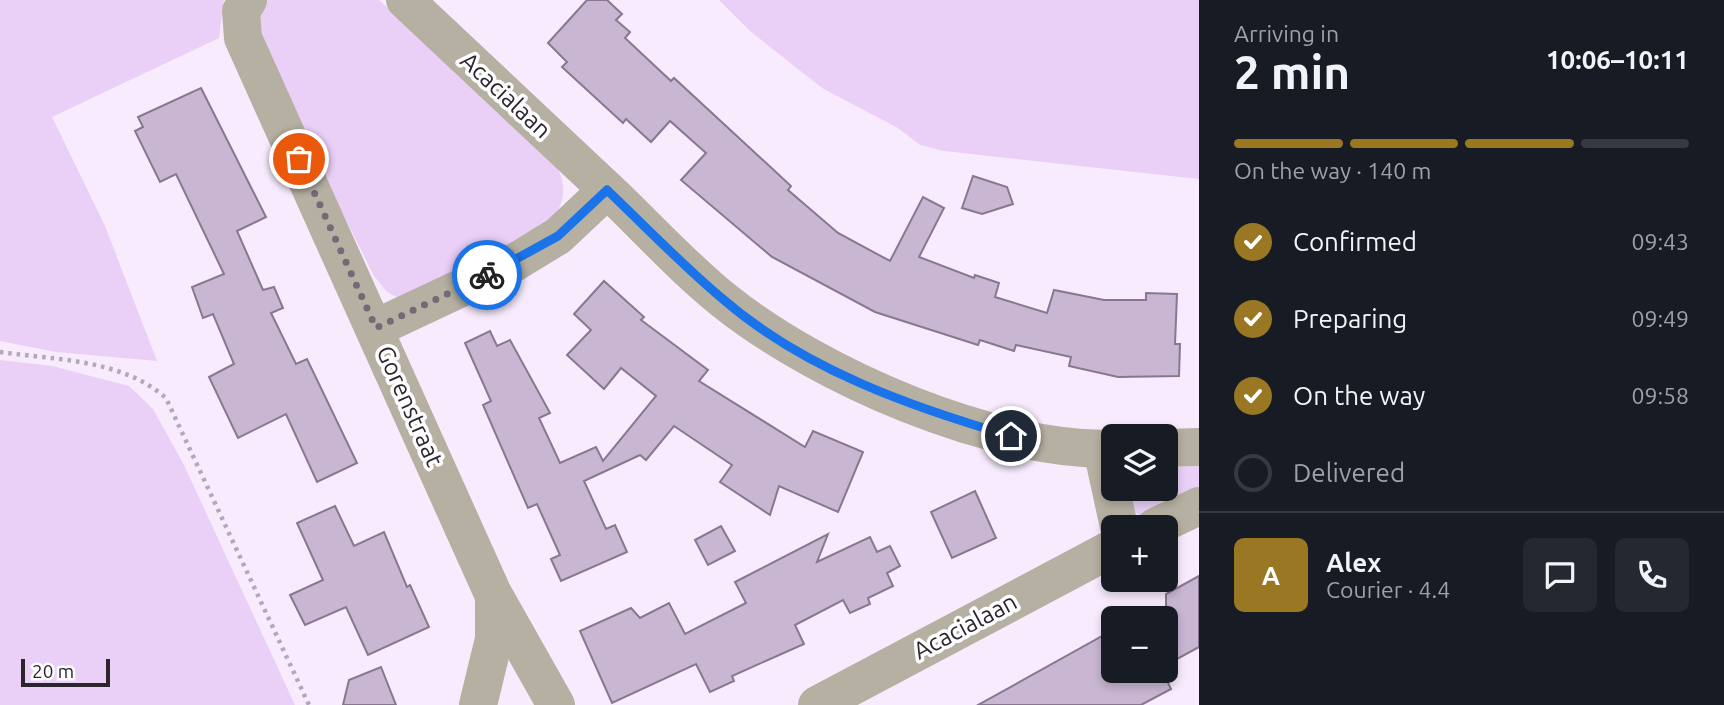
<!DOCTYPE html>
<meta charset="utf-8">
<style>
:root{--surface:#171b24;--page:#242831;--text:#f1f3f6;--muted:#9ea1a6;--line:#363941;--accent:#9a7722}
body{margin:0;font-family:Ubuntu,sans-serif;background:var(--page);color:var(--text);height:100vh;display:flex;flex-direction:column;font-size:26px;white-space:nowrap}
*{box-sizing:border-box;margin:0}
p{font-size:23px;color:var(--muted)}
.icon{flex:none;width:38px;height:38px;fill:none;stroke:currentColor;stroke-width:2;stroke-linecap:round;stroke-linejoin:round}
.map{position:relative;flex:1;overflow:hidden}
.drawer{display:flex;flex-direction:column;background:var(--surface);width:525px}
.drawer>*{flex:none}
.fabs{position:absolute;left:1101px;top:424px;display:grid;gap:14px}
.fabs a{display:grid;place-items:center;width:77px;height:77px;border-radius:10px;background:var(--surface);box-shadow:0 4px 10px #0003;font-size:35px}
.scale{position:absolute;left:21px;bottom:18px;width:89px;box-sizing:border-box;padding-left:7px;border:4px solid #2c252f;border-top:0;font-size:19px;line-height:24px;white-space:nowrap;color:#2c252f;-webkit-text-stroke:5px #fdfdfd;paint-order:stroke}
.pin{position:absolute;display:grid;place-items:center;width:60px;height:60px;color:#fff;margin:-30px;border:4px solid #fff;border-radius:50%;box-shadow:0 2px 7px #0007}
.courier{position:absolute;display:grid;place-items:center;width:70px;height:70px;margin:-35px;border:5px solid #1a73e8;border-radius:50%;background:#fff;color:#222;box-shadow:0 2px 9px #0007}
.headline em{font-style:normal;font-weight:700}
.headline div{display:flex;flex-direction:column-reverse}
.headline{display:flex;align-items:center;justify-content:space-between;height:119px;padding:0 35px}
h1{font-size:46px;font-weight:700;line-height:52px}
.bar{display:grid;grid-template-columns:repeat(4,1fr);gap:10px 7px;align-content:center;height:84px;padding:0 35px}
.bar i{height:9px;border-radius:5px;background:var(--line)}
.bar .selected{background:var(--accent)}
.bar p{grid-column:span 4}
.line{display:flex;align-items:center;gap:18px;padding:0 35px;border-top:2px solid var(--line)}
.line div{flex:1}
.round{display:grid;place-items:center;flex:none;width:74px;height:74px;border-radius:10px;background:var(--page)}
ol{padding:0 35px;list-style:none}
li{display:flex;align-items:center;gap:21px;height:77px}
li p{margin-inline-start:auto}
li .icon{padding:7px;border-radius:50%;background:var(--accent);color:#fff;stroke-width:4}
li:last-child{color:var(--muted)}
li i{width:38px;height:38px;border:4px solid var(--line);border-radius:50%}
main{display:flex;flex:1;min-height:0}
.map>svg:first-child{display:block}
</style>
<main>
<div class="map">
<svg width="1199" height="705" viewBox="0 0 1199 705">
<rect width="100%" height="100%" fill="#f7ebfd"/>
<!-- green -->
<g fill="#ead0f7">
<polygon points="0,0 224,0 219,38 52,117 105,226 157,361 56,352 0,341"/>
<path d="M263 0H379L555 162C567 186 566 201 550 223L406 302 387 292 374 276 266 61 258 8Z"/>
<polygon points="719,0 1199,0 1199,179 944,151 920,145 898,128 822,88 750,31"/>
<polygon points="0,360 52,366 129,386 153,409 184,465 295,705 0,705"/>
<polygon points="1199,466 1199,492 1143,517 1135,512 1128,488 1166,488 1166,468"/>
</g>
<!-- building -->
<g fill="#c9b6d2" stroke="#897791" stroke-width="2">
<polygon points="587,0 607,0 622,14 616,20 630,32 625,38 671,81 674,78 791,186 788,190 838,233 890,261 923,197 944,208 919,257 974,278 975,275 999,283 995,297 1047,313 1054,290 1104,300 1146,300 1146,293 1177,294 1175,344 1180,344 1179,376 1118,377 1069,366 1071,357 1016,345 1014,351 980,340 978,345 875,312 772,257 681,180 706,153 670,121 651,142 626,119 623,123 562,67 567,62 548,43"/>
<polygon points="201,88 266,217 237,231 263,290 274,287 283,308 271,313 296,364 307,359 357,463 317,482 286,414 238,438 209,377 234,364 213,314 203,318 192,287 224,274 176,174 160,182 135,131 143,127 138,117"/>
<polygon points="973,176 1007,187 1013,204 982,214 962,208"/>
<polygon points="604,281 644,317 641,320 708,370 699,381 805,447 813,431 863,452 838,512 779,486 770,515 720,482 732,465 674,426 646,460 640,455 584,481 606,529 615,525 627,552 561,581 551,559 560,555 537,504 528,508 483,405 491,401 465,343 490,331 497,346 510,340 550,413 539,418 560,463 596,447 603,461 656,396 621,368 604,389 567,355 591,330 574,314"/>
<polygon points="975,491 996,538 952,558 931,512"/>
<polygon points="335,506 354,546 384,532 407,587 410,585 429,627 368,655 346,607 305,625 290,595 323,580 297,523"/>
<polygon points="721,526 735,551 708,565 695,540"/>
<polygon points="828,534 817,562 870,537 877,552 890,546 900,566 887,573 893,586 868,598 870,604 850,613 843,600 795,625 804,644 732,676 734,681 710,692 696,664 612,703 580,631 631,608 640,618 669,603 685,634 746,603 735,582"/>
<polygon points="1199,576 1199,647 1166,665 1166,594"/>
<polygon points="1113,630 1113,670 1162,670 1171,689 1141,705 978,705"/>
<polygon points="381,667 396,705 343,705 349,680"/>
</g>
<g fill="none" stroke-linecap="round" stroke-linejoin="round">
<!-- path -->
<path stroke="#b3a8b8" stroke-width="4.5" stroke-dasharray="3.5 5" stroke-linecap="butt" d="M0 352C56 360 122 359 166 398L309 705"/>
<!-- minor -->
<g stroke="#b6b0a3" stroke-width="38">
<polyline points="248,0 241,11 243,38 494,596 494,639 478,705"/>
<path d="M405 0C476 67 547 133 618 200 653 234 688 272 726 302 821 377 991 451 1113 449"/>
<polyline points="376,328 512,264 558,236 607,190"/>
<polyline points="1166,448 1199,447"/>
<polyline points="1102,449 1119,527"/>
<polyline points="1155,527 1199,506"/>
<polyline points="495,597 556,705"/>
<polyline points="817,705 1113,548"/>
</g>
</g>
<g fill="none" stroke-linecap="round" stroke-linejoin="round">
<!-- done -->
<polyline stroke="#736a77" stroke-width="7" stroke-dasharray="0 12.6" points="299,159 376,328 487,275"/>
<!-- route -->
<path stroke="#1a73e8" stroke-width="9" d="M487 275 558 236 607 190C646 227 683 266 724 300 804 369 911 407 1011 436"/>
</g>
<g text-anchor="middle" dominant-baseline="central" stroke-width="7" stroke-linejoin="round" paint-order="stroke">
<!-- street labels -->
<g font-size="24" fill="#2c252f" stroke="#fdfdfd">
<text transform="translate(506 95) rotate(43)">Acacialaan</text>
<text transform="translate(410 406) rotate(66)">Gorenstraat</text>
<text transform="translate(965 626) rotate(-28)">Acacialaan</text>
</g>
</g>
</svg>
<div class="fabs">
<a><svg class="icon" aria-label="layers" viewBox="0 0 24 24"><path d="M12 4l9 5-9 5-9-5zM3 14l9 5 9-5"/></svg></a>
<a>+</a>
<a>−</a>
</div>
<div class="scale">20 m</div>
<div class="pin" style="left:299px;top:159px;background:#ea580c"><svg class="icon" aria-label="bag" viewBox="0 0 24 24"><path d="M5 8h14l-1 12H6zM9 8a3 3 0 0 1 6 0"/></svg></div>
<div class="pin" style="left:1011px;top:436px;background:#1f2937"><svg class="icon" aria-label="home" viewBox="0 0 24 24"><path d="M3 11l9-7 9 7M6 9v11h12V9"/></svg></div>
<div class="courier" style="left:487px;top:275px"><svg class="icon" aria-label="bike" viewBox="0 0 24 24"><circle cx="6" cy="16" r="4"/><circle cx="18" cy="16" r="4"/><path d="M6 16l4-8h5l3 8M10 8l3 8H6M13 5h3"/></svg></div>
</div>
<section class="drawer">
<div class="headline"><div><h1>2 min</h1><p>Arriving in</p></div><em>10:06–10:11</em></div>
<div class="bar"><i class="selected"></i><i class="selected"></i><i class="selected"></i><i></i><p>On the way · 140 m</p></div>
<ol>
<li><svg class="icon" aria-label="check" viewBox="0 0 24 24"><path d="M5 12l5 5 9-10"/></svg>Confirmed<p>09:43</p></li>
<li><svg class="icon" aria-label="check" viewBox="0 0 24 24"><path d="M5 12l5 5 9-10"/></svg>Preparing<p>09:49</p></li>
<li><svg class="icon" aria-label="check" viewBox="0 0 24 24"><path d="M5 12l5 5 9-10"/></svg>On the way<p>09:58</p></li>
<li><i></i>Delivered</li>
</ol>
<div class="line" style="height:126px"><b class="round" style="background:var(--accent);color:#fff">A</b><div><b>Alex</b><p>Courier · 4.4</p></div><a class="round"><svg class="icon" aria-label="chat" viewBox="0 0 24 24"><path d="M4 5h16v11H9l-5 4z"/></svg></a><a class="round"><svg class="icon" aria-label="phone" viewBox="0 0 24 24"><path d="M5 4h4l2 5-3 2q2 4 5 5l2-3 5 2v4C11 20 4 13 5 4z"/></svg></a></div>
</section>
</main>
